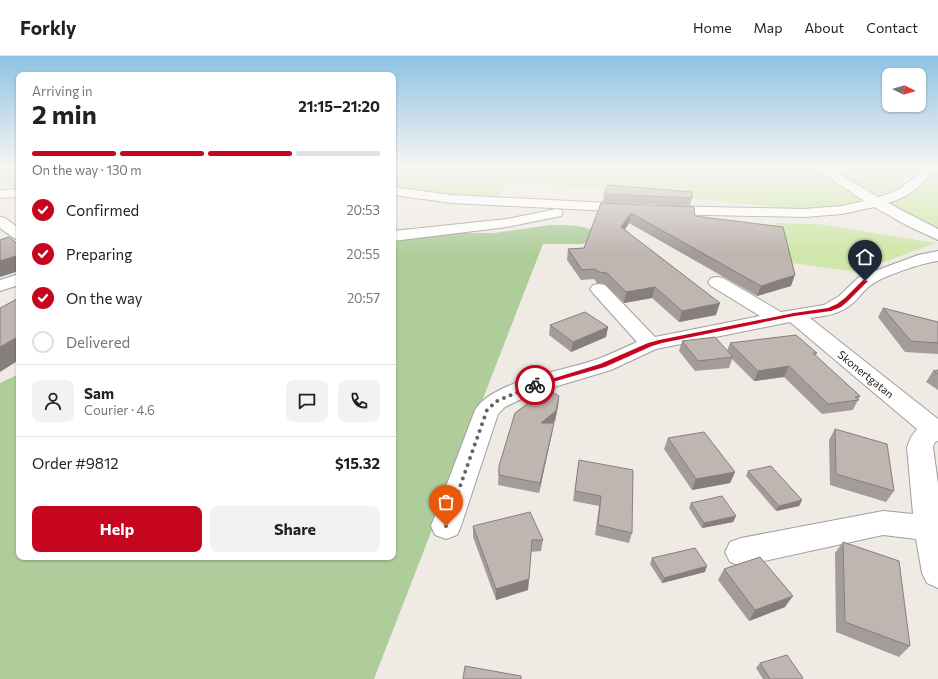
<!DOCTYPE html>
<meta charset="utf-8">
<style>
:root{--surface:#fff;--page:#f2f2f2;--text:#222;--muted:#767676;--line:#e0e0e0;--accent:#c6061e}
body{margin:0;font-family:Commissioner,sans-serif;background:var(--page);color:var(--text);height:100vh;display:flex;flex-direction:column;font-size:15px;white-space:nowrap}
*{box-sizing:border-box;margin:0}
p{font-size:13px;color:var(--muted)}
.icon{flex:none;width:22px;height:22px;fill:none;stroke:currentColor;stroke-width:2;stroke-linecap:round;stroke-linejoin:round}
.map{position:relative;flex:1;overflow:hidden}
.side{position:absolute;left:16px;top:16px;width:380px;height:488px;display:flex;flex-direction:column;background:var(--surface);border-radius:8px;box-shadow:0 1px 3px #0004}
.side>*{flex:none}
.needle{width:26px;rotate:95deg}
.fabs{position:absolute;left:882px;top:12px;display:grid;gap:8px}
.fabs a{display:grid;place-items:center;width:44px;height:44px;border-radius:8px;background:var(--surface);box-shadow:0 1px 3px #0004;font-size:20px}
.pin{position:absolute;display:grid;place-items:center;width:34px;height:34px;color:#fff;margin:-41px -17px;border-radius:50% 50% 50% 0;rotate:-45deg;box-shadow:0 0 4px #0007}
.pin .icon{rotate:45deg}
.courier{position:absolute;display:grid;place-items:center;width:40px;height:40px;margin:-20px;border:3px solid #c6061e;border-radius:50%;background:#fff;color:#222;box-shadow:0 1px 5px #0007}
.summary em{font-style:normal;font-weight:700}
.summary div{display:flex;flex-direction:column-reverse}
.summary{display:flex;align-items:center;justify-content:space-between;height:68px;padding:0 16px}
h1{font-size:26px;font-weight:700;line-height:30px}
.bar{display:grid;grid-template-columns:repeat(4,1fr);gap:6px 4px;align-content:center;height:48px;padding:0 16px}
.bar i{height:5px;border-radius:3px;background:var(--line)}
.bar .selected{background:var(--accent)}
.bar p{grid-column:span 4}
.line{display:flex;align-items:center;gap:10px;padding:0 16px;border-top:1px solid var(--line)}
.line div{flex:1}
.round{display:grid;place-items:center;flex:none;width:42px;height:42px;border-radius:8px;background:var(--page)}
ol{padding:0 16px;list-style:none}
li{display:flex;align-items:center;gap:12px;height:44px}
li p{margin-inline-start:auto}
li .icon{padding:4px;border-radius:50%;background:var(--accent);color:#fff;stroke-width:4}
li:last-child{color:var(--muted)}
li i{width:22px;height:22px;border:2px solid var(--line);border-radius:50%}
.cta{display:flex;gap:8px;margin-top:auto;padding:8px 16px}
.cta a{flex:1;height:46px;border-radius:8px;background:var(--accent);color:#fff;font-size:16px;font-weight:700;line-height:46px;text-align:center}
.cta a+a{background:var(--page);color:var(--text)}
header{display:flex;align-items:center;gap:24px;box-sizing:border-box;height:56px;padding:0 20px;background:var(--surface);border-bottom:1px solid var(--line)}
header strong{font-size:19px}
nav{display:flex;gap:22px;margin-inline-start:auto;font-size:14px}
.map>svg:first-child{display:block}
</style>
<header>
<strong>Forkly</strong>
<nav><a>Home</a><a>Map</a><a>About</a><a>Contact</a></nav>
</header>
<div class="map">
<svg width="938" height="623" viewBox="0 0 938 623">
<rect width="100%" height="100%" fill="#efeae4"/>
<!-- grass -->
<g fill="#d0e7ab">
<polygon points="0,111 19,111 19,131 0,126"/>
<polygon points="393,111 812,111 867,144 840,150 796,153 607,133 508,126 498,142 453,139 393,130"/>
<path d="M826 111H916C882 156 865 135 826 111Z"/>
<polygon points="937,111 938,111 938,174 890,148 894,145 919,133"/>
<polygon points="773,167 817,168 936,187 856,216 696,193 785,181"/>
</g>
<!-- forest -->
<path fill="#afcd9a" d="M550 169C566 169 584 168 597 177L596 183 582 188H543L374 623H0V327L19 318V501H393V182L447 177H494Z"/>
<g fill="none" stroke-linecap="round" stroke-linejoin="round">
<!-- minor casing -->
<g stroke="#9f9f9f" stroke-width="2">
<g id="minor">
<path d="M814 111H828L878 141C898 136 910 127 923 111H935C923 130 909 141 888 147L938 173V184L906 169 874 151 842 158 804 161 665 158 660 157 658 154 660 151 665 150 804 153 842 150 864 145Z"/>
<polygon points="393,131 452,139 629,148 634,149 636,152 634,155 629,156 452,147 393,139"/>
<polygon points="19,133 19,141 0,142 0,134"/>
<polygon points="556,153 561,154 563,157 561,160 507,171 393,185 393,175 507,163"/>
<polygon points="0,161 5,162 19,172 19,184 14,182 0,172"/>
<path d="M938 195V205C922 207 883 220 871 229 864 234 859 242 853 247 841 258 826 260 810 262L938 363V385L935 386 933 391 938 428V532L927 527 922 517 916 483 883 479 741 510 730 506 725 496 730 486 741 482 883 455 913 458 907 391 911 381 917 373 790 266 656 293 611 314 534 337 505 351 498 358 461 470 457 479 446 483 435 479 431 470 475 354C492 325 563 315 595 304 609 299 623 292 637 286L593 237 590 233 593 229 599 228 605 229 655 281 760 260 711 230 708 226 711 222 717 221 723 222 781 256 824 249 839 240 859 221 918 199Z"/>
<polygon points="19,218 19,229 0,235 0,224"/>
</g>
</g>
<!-- minor -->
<use href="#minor" fill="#fff" fill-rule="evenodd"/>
</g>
<!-- wall -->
<g fill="#a49c98">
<polygon points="604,138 692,142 690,150 603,146"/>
<polygon points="601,147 695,160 791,230 757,240 629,167 625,173 716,259 679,266 652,242 624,247 605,228 597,227 594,223 581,224 567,204 568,193 584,192"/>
<polygon points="883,252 938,266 938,298 905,296 878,261"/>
<polygon points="550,269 608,271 606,281 571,296 549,279"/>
<polygon points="682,285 727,295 730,287 817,297 815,300 860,340 853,354 822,358 784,321 754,325 732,303 729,312 695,315 679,295"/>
<polygon points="938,314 938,334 926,326 933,315"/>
<polygon points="559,340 558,350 555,365 553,367 552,377 539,437 498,429 499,410"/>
<polygon points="835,373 894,435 886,446 830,429 829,384"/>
<polygon points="668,382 735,416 730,427 692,434 664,393"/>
<polygon points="579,404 632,477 629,487 595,479 599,450 573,445"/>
<polygon points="748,415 802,444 799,450 776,455 746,420"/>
<polygon points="691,447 736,460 733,466 702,472 689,452"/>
<polygon points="473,470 543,484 541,495 531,496 528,534 496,544 473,481"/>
<polygon points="843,486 910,590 899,601 836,576 835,497"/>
<polygon points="652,502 705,516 662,527 650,508"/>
<polygon points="724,513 785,551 749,565 718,524"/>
<polygon points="760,607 802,623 763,623 756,612"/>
</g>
<!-- shaded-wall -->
<g fill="#867f7c">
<polygon points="631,157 629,167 620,181 621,171"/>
<polygon points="19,199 19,215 0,221 0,205"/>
<polygon points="795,219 791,230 757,240 761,230"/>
<polygon points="655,231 652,242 624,247 626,236"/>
<polygon points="720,247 716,259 679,266 682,255"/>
<polygon points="608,271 606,281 571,296 573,286"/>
<polygon points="19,280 19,304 0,316 0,291"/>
<polygon points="789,310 784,321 754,325 758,315"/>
<polygon points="559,340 558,350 555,365 540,377 541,367"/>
<polygon points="554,367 552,377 539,437 540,427"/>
<polygon points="735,416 730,427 692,434 696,423"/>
<polygon points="802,444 799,450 776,455 779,450"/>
<polygon points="736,460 733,466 702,472 704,467"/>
<polygon points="707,510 705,516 662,527 664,522"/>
<polygon points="529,523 528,534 496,544 496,533"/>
<polygon points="793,540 785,551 749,565 755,554"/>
</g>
<!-- building -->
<g fill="#bfb5b1" stroke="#867f7c">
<polygon points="608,129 692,136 692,142 604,138"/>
<polygon points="601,147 694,151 695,160 783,171 795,219 761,230 631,157 621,171 720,247 682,255 655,231 626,236 607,217 599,216 595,213 582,214 568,193 584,192"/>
<polygon points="9,181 19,189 19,199 0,205 0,184"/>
<polygon points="19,242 19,280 0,291 0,252"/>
<polygon points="883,252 938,266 938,287 911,285"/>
<polygon points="585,256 608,271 573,286 550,269"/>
<polygon points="796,279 817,297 813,297 860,340 855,341 859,344 828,348 789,310 758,315 730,287"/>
<polygon points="715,281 733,301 698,305 682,285"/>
<polygon points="938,314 938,318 933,315"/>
<polygon points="547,333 559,340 556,355 541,367 554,367 540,427 499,419 499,410 515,357"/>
<polygon points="835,373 887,388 894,435 836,418"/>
<polygon points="704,376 735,416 696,423 668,382"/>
<polygon points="579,404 633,414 632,477 598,469 601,440 575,435"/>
<polygon points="771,410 802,444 779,450 748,415"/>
<polygon points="722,440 736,460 704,467 691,447"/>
<polygon points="530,456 543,484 532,484 529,523 496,533 473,470"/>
<polygon points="843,486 899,505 910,590 845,566"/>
<polygon points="695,492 707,510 664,522 652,502"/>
<polygon points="760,501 793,540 755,554 724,513"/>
<polygon points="787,599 803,622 800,623 770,623 760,607"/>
<polygon points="465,610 521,620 521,623 463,623"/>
</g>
<!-- sky -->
<linearGradient id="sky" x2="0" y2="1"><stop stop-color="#8dc2e3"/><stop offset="0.56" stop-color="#f8f6f3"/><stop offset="1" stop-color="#f8f6f3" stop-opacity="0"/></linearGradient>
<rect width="938" height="198" fill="url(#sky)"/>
<!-- route -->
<polygon fill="#c6061e" points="863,224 868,225 848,245 841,251 831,255 794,260 662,287 652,290 605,311 535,331 532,329 600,308 648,287 659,284 794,257 828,252 837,248 845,242"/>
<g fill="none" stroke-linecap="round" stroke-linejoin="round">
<!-- done -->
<polyline stroke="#676563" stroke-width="4" stroke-dasharray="0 7.2" points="446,470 487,354 497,345 535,329"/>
</g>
<g text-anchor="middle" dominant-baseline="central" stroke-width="3" stroke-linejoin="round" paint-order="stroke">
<!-- street labels -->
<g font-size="11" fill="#1e1e1e" stroke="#fff">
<text transform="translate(866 318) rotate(39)">Skonertgatan</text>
</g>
</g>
</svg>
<div class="fabs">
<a><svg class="needle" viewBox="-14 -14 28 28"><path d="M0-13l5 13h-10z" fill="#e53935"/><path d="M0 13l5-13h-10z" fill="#767676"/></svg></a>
</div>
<div class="pin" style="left:446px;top:470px;background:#ea580c"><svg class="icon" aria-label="bag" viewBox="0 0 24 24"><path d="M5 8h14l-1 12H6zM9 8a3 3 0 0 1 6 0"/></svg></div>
<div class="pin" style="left:865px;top:225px;background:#1f2937"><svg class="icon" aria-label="home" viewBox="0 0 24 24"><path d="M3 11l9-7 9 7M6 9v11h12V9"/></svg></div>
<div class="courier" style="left:535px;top:329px"><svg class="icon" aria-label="bike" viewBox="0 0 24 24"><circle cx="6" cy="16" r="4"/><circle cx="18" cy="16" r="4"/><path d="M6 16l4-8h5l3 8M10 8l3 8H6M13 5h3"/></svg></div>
<section class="side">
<div class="summary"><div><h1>2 min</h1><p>Arriving in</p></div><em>21:15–21:20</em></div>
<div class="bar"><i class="selected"></i><i class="selected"></i><i class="selected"></i><i></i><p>On the way · 130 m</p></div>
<ol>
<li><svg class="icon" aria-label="check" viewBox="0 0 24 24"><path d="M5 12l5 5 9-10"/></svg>Confirmed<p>20:53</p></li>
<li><svg class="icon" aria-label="check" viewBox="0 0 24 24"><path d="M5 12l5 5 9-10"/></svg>Preparing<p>20:55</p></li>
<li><svg class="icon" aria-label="check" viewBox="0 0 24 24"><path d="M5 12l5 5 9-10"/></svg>On the way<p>20:57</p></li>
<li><i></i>Delivered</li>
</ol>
<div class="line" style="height:72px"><a class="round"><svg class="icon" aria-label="person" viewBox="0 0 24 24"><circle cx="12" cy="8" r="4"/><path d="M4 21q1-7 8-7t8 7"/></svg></a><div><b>Sam</b><p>Courier · 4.6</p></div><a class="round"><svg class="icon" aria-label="chat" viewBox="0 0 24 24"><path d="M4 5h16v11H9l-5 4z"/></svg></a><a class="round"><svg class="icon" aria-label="phone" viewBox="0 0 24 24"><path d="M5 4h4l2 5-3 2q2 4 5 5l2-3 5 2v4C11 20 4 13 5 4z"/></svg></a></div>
<div class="line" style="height:52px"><div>Order #9812</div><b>$15.32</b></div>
<div class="cta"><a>Help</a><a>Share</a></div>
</section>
</div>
